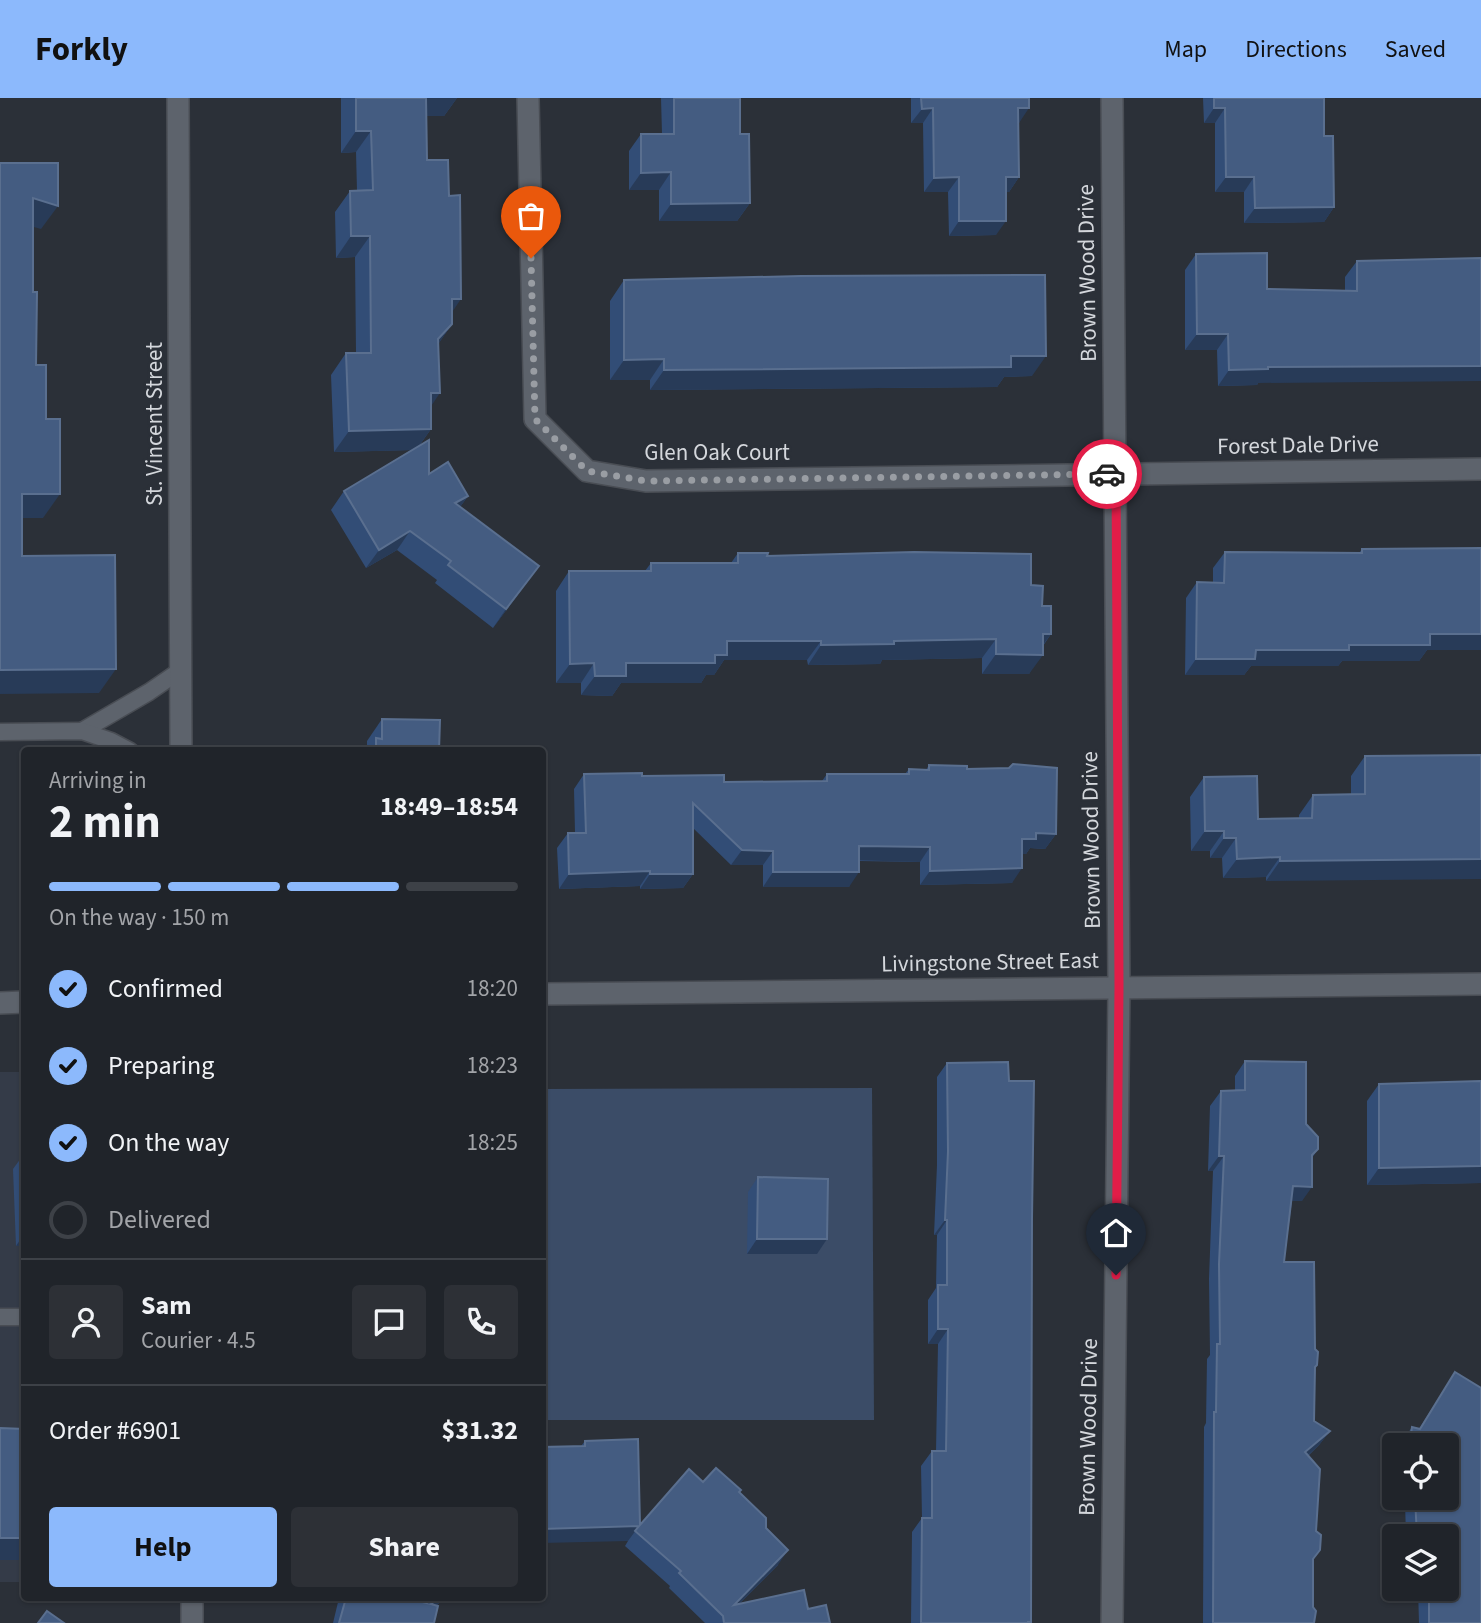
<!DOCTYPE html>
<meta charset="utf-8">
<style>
:root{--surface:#20242a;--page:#2d3036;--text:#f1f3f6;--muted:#a2a4a8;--line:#3d4147;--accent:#8cb9fc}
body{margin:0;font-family:"Source Sans 3",sans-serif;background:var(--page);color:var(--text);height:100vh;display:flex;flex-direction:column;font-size:26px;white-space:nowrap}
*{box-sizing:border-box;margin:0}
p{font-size:23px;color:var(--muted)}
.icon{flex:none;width:38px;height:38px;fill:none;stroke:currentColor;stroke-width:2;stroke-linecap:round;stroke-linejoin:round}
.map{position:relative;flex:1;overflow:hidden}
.sheet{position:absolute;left:21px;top:649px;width:525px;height:854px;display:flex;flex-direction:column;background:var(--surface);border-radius:7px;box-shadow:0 2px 5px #0004,0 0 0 2px var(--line)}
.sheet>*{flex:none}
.tools{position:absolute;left:1382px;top:1335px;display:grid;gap:14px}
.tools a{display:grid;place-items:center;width:77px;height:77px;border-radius:7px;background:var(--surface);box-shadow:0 2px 5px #0004,0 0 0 2px var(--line);font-size:35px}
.pin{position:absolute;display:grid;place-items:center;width:60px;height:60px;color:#fff;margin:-72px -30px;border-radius:50% 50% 50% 0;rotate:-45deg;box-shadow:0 0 7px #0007}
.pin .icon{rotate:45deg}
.courier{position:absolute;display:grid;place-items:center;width:70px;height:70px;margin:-35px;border:5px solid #e11d48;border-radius:50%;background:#fff;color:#222;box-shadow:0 2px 9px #0007}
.headline em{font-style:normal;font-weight:700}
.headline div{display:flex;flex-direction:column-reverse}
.headline{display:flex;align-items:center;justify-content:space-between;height:119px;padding:0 28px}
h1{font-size:46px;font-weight:700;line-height:52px}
.bar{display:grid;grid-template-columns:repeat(4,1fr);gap:10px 7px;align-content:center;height:84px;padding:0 28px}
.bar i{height:9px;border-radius:5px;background:var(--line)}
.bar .on{background:var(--accent)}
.bar p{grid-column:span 4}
.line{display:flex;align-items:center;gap:18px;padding:0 28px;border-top:2px solid var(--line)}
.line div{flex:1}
.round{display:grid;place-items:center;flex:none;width:74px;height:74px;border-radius:7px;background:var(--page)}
ol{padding:0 28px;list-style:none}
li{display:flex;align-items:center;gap:21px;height:77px}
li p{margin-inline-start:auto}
li .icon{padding:7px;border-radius:50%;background:var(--accent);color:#111;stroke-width:4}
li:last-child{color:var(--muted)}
li i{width:38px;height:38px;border:4px solid var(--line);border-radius:50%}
.primary-button{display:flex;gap:14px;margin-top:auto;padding:14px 28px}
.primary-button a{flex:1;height:80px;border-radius:7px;background:var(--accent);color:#111;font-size:28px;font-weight:700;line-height:80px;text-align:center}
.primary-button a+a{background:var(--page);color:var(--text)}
header{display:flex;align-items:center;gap:42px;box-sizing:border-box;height:98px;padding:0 35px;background:var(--accent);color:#111}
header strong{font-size:33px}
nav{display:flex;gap:38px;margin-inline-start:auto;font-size:24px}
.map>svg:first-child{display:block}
</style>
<header>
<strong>Forkly</strong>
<nav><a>Map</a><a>Directions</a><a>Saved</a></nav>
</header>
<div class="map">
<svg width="1481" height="1525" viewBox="0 0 1481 1525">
<rect width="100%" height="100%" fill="#2b3038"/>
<!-- built -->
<rect fill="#343b48" x="0" y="974" width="24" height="510"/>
<!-- green -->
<polygon fill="#3b4c67" points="872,990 874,1322 543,1322 542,991"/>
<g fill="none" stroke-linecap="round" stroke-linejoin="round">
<!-- service casing -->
<g stroke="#494d54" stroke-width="19">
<g id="service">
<polyline points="82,633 149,594 181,572"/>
<polyline points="0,634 82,633 111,643 130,653"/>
<polyline points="0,1219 24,1219"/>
</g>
</g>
<!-- minor casing -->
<g stroke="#494d54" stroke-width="24">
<g id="minor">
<polyline points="528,0 535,321 587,373 646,383 1481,371"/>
<polyline points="1112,0 1119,889 1112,1525"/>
</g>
</g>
<!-- tertiary casing -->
<g stroke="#494d54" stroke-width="24">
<g id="tertiary">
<polyline points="542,896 1481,886"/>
<polyline points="0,905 24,904"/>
</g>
</g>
<!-- secondary casing -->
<g stroke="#494d54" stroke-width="24">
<g id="secondary">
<polyline points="178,0 181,653"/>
<polyline points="192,1500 192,1525"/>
</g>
</g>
<!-- service -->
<use href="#service" stroke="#5d636c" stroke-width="16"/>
<!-- minor -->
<use href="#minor" stroke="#5d636c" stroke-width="21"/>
<!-- tertiary -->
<use href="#tertiary" stroke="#5d636c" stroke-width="21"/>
<!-- secondary -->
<use href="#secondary" stroke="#5d636c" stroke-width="21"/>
</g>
<!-- wall -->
<g fill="#324d76">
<polygon points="341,0 457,0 444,18 426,18 427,62 452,214 452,226 438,246 431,308 431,331 419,348 429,376 468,398 460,409 539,468 493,530 435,485 437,482 397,452 366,470 331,412 344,393 411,352 334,354 331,277 346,255 356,255 355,159 336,160 335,114 350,93 357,93 356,54 341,55"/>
<polygon points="661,0 740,0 740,36 750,105 737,123 659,123 659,92 629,92 629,53 641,36 662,36"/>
<polygon points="911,0 1029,0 1019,25 1019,79 1009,94 1006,94 996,137 949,138 948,94 924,94 923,25 911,25"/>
<polygon points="1203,0 1324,0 1324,38 1334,109 1324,124 1244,125 1244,94 1215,94 1215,25 1204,25"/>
<polygon points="1196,156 1267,191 1345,192 1345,179 1357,163 1481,160 1258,285 1257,287 1218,288 1217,252 1185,252 1185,172"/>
<polygon points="624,182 1032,278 1004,279 997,289 650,292 650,282 610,282 610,203"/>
<polygon points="1481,450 1481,552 1427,552 1419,563 1342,563 1338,568 1251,568 1244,577 1185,577 1186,500 1197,484 1213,484 1213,470 1225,454 1359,455 1362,451"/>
<polygon points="738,455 1031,487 1042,508 1051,536 1043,548 1029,576 982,576 982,560 882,562 880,566 808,567 807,562 724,562 714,577 706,577 701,585 621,585 612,598 581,597 581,585 556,585 556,493 569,473 645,473 651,465 731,465"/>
<polygon points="382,621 439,653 367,653 367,643"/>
<polygon points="1481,657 1266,783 1266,779 1223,780 1222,760 1210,760 1210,753 1191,753 1190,699 1204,679 1258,721 1299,720 1299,717 1313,697 1351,696 1351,678 1365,658"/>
<polygon points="929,667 967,671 1056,736 1045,751 1030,750 1026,756 1022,756 1012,785 920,787 920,764 859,763 849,789 763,789 763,767 731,767 693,730 693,776 683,790 640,791 640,788 559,791 557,750 568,735 575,735 574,691 584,676 642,678 724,684 822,683 827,676 905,676 909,671 926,672"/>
<polygon points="1245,963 1306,1026 1318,1051 1312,1060 1302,1103 1292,1103 1284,1164 1315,1251 1317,1267 1315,1270 1314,1323 1330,1333 1319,1347 1308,1358 1316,1433 1320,1452 1313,1462 1314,1525 1203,1525 1204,1329 1206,1325 1207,1261 1210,1257 1209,1181 1213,1073 1208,1073 1210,1008 1221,993 1235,992 1235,978"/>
<polygon points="947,965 1009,983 1032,1120 1030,1525 911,1525 912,1434 922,1420 921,1368 932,1353 936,1353 938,1246 928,1246 928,1202 936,1190 937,1137 934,1137 937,1067 937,979"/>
<polygon points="1481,983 1481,1085 1367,1087 1367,1003 1379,986"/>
<polygon points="24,1056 24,1148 16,1148 13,1071"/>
<polygon points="758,1079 817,1156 747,1156 748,1094"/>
<polygon points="1455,1274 1481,1525 1419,1525 1418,1491 1447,1491 1447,1438 1406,1438 1405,1404 1390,1401 1395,1379 1395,1400 1447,1400 1447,1348 1401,1348 1402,1344 1412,1329 1419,1331"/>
<polygon points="585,1343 640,1427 703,1384 740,1394 766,1430 778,1467 739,1506 808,1511 830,1525 705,1525 669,1490 670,1488 625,1448 628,1443 581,1348"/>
<polygon points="339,1500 445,1500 437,1507 434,1525 333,1525"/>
</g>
<!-- shaded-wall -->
<g fill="#283b58">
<polygon points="423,0 457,0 444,18 410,18"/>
<polygon points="933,10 923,25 911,25 922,11"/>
<polygon points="1018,10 1029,10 1019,25"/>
<polygon points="1214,10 1225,10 1215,25 1204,25"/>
<polygon points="356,33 371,33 356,54 341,55"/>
<polygon points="671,74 659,92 629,92 641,75"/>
<polygon points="959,79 948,94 924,94 934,80"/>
<polygon points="1006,79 1019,79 1009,94 995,94"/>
<polygon points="1226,79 1254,79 1244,94 1215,94"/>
<polygon points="33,100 58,108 41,131 16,124"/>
<polygon points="750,105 737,123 659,123 671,106"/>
<polygon points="1334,109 1324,124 1244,125 1255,110"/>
<polygon points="959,123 1006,123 996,137 949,138"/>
<polygon points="351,138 370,138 355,159 336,160"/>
<polygon points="452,201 461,201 446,223"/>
<polygon points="452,226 437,248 438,241"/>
<polygon points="1197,236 1228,236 1217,252 1185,252"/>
<polygon points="1011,258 1046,258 1032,278 1004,279 997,289 650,292 664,272"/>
<polygon points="664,261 650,282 610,282 624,262"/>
<polygon points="1481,268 1481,283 1258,285 1257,287 1218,288 1229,272 1268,269"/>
<polygon points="431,295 440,295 425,317"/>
<polygon points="431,331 416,352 334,354 349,333"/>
<polygon points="22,396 60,396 43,420 5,420"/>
<polygon points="468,398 455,416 455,405"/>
<polygon points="410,433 397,452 366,470 379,452"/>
<polygon points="539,468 526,486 493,530 506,511"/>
<polygon points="1043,536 1051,536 1037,555"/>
<polygon points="1430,536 1481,536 1481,552 1427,552 1419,563 1342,563 1338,568 1251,568 1244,577 1185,577 1196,561 1256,552 1349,547"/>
<polygon points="996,541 982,560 882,562 880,566 808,567 821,547 894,543"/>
<polygon points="727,543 821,543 807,562 724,562 714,577 706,577 701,585 621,585 612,598 581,597 595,578 626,565"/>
<polygon points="996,556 1043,557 1029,576 982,576"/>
<polygon points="594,565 581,585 556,585 570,566"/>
<polygon points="116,571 99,595 0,596 0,572"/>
<polygon points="1205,733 1224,733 1210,753 1191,753"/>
<polygon points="1036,735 1056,736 1045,751 1030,750 1026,756 1012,756 1022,741"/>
<polygon points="1224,740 1236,740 1222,760 1210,760"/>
<polygon points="859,748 930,749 920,764 849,762"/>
<polygon points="742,752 773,753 763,767 731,767"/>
<polygon points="1280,759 1266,779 1223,780 1237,761"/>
<polygon points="1481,761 1481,781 1266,783 1280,763"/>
<polygon points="1022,770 1012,785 920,787 930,773"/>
<polygon points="650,773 640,788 559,791 569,776"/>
<polygon points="773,774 859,774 849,789 763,789"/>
<polygon points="650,776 693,776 683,790 640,791"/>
<polygon points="1219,1058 1224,1058 1213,1073 1208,1073"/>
<polygon points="1481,1068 1481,1085 1367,1087 1379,1070"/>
<polygon points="1293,1088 1312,1089 1302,1103 1283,1103"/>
<polygon points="945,1122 947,1122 937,1137 934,1137"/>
<polygon points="24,1136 24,1148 16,1148"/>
<polygon points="757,1141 827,1141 817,1156 747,1156"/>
<polygon points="938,1231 948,1231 938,1246 928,1246"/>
<polygon points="1330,1333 1319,1347 1295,1369 1305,1354"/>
<polygon points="1395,1395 1395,1400 1408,1400 1405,1404 1390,1401"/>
<polygon points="639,1428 628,1443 542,1445 542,1431"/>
<rect x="0" y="1440" width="24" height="22"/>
<polygon points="788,1452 778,1467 723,1522 734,1507"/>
<polygon points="439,1500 445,1500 421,1521 431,1506"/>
</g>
<!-- building -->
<g fill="#445c81" stroke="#5a6f8f" stroke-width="2">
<polygon points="356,0 426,0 427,62 448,62 449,98 460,97 461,201 452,201 452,226 438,241 440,295 431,295 431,331 349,333 346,255 371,255 370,138 351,138 350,93 373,92 371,33 356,33"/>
<polygon points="674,0 740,0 740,36 749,36 750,105 671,106 671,74 641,75 641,36 674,36"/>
<polygon points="921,0 1029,0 1029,10 1018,10 1019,79 1006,79 1006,123 959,123 959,79 934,80 933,10 922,11"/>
<polygon points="1214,0 1324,0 1324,38 1333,38 1334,109 1255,110 1254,79 1226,79 1225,10 1214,10"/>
<polygon points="0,65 58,65 58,108 33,100 33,194 37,194 36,267 46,267 46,321 60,321 60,396 22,396 22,458 115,457 116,571 0,572"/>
<polygon points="1267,155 1267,191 1357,193 1357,163 1481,160 1481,268 1268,269 1268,271 1229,272 1228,236 1197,236 1196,156"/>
<polygon points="1045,177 1046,258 1011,258 1011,269 664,272 664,261 624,262 624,182 801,178"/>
<polygon points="429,342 429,376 448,364 468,398 455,405 539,468 506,511 448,467 451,463 410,433 379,452 344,393"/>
<polygon points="1481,450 1481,536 1430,536 1430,547 1349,547 1349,552 1256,552 1255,561 1196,561 1197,484 1224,485 1225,454 1362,455 1362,451"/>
<polygon points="914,454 1031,456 1031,487 1043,488 1042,508 1051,508 1051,536 1043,536 1043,557 996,556 996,541 894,543 894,546 821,547 821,543 727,543 727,557 715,557 715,565 626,565 626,578 595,578 594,565 570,566 569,473 651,473 651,465 738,465 738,455 768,455 767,458"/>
<polygon points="382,621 440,622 439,653 376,653 376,640 382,641"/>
<polygon points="1481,657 1481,761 1280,763 1280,759 1237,761 1236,740 1224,740 1224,733 1205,733 1204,679 1257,678 1258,721 1312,720 1313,697 1365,696 1365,658"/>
<polygon points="1013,666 1057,670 1056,736 1036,735 1036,741 1022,741 1022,770 930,773 930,749 859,748 859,774 773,774 773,753 742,752 693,705 693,776 650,776 650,773 569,776 568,735 586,735 584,676 642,675 642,678 724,677 724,684 827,683 827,676 909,676 909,671 929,672 929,667 967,668 967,671 1009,670"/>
<polygon points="1245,963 1306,964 1306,1026 1318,1039 1318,1051 1312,1057 1312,1089 1293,1088 1284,1164 1314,1164 1315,1251 1318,1254 1317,1267 1315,1269 1314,1323 1330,1333 1305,1354 1320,1371 1316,1433 1321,1437 1320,1452 1313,1461 1313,1509 1316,1513 1314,1525 1213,1525 1214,1314 1216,1314 1217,1246 1220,1246 1219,1166 1224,1058 1219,1058 1221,993 1245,992"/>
<polygon points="1008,964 1009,983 1034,983 1032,1120 1031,1524 1028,1524 1028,1525 921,1525 922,1420 932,1420 932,1353 946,1353 948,1231 938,1231 938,1187 947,1187 947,1122 945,1122 948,1053 947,965"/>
<polygon points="1481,983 1481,1068 1379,1070 1379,986"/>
<polygon points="758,1079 828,1081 827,1141 757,1141"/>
<polygon points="1455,1274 1481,1290 1481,1525 1429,1525 1429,1491 1447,1491 1447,1438 1417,1438 1415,1400 1447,1400 1447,1348 1409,1348 1412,1329 1420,1331"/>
<polygon points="0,1330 24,1331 24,1440 0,1440"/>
<polygon points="638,1341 640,1427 689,1371 703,1384 716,1370 741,1392 739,1394 766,1420 766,1430 788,1452 734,1507 804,1492 808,1511 826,1507 830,1525 724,1525 723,1518 679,1475 681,1473 635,1433 639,1428 542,1431 542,1349 585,1348 585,1343"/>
<polygon points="346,1500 406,1500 426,1505 421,1500 439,1500 431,1506 438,1508 434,1525 339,1525"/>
<polygon points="47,1513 64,1525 38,1525"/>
</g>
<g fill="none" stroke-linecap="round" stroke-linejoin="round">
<!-- done -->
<polyline stroke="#999da3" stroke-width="7" stroke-dasharray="0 12.6" points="531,160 535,321 587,373 646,383 1107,376"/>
<!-- route -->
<polyline stroke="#e11d48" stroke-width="9" points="1107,376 1116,376 1119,889 1116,1177"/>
</g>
<g text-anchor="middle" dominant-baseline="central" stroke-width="5" stroke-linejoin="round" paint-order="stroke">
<!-- street labels -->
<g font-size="23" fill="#d4d7dc" stroke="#2b3038">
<text transform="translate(1087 175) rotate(-91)">Brown Wood Drive</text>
<text transform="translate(154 326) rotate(-90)">St. Vincent Street</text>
<text transform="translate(1298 347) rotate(-1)">Forest Dale Drive</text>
<text x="717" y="354">Glen Oak Court</text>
<text transform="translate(1091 742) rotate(-91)">Brown Wood Drive</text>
<text transform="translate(990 864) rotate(-1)">Livingstone Street East</text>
<text transform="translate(1088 1329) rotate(-89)">Brown Wood Drive</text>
</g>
</g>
</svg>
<div class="tools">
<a><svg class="icon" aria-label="locate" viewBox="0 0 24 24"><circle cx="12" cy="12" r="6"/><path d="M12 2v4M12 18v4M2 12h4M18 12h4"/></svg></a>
<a><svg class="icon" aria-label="layers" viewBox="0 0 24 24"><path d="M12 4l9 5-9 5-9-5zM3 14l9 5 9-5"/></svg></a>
</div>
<div class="pin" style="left:531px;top:160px;background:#ea580c"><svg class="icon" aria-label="bag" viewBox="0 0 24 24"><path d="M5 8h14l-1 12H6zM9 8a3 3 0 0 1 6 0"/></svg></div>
<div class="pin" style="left:1116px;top:1177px;background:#1f2937"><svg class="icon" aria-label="home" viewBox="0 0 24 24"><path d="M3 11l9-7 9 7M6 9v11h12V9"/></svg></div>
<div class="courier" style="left:1107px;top:376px"><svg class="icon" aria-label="car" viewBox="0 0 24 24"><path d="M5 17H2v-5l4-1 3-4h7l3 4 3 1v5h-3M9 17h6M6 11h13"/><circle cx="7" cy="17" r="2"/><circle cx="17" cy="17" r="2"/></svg></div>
<section class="sheet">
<div class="headline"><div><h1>2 min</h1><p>Arriving in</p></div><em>18:49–18:54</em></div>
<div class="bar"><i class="on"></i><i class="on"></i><i class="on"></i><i></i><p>On the way · 150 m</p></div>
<ol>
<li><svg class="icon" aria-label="check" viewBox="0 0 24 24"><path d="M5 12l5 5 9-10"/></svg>Confirmed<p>18:20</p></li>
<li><svg class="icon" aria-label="check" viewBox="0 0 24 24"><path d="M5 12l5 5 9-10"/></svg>Preparing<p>18:23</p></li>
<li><svg class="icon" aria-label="check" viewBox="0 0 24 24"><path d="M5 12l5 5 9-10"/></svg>On the way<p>18:25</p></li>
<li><i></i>Delivered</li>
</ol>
<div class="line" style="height:126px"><a class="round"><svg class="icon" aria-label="person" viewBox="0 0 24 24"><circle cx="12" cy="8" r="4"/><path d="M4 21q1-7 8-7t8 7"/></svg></a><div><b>Sam</b><p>Courier · 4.5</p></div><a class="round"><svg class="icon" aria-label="chat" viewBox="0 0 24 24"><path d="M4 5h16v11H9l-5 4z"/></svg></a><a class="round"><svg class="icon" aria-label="phone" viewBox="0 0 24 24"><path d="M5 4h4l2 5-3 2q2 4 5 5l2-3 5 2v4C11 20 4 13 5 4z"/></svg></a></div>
<div class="line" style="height:91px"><div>Order #6901</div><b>$31.32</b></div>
<div class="primary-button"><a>Help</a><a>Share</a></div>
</section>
</div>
